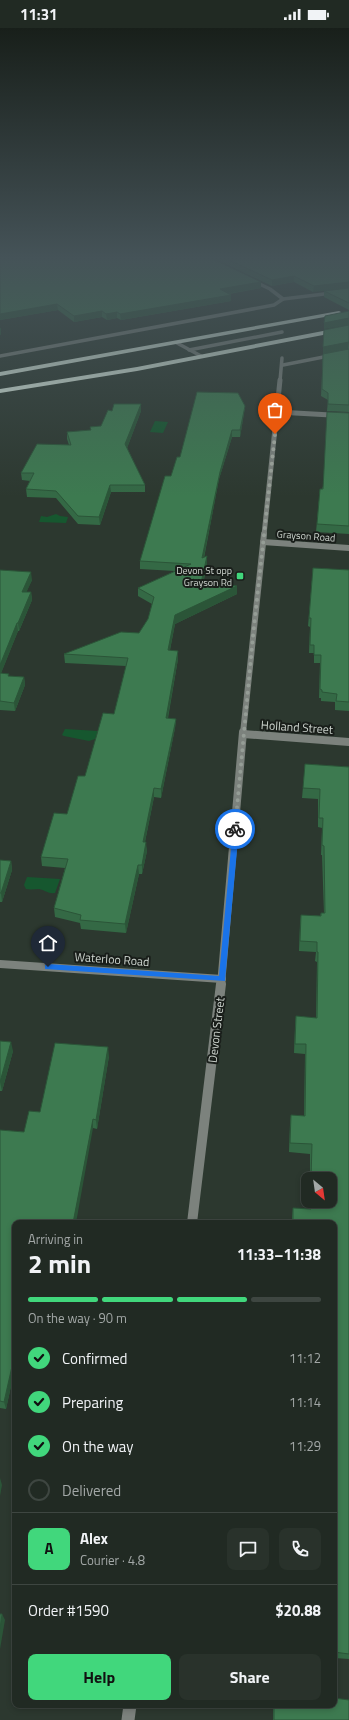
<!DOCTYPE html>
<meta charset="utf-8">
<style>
:root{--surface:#212a23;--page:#29322b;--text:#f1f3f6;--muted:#a2a7a6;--line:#3e4641;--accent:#41d77c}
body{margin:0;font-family:"Titillium Web",sans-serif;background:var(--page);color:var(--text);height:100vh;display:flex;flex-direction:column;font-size:15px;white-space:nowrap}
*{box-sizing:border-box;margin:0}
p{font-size:13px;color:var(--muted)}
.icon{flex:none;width:22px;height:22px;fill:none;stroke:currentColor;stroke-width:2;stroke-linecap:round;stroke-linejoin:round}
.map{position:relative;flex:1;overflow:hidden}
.panel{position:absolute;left:12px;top:1192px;width:325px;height:488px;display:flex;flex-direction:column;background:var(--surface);border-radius:8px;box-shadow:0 2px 6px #0003,0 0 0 1px var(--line)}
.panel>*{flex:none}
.needle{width:26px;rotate:151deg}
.buttons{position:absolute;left:301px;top:1144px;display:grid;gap:8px}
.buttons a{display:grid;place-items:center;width:36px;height:36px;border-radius:8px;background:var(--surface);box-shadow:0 2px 6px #0003,0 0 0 1px var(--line);font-size:20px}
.pin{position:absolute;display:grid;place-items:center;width:34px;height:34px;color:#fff;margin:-41px -17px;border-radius:50% 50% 50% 0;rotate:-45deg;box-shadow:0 0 4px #0007}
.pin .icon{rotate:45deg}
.courier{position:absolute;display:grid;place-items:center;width:40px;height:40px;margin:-20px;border:3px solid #1a73e8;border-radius:50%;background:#fff;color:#222;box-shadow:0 1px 5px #0007}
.overview em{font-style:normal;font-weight:700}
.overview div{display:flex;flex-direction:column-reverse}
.overview{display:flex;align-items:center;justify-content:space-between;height:68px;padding:0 16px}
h1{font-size:26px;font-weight:700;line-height:30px}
.bar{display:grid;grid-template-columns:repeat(4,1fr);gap:6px 4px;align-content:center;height:48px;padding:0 16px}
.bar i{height:5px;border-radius:3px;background:var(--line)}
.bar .current{background:var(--accent)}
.bar p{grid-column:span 4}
.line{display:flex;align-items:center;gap:10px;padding:0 16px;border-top:1px solid var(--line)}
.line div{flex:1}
.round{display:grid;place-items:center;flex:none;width:42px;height:42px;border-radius:8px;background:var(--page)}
ol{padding:0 16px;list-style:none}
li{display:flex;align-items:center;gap:12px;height:44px}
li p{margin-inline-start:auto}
li .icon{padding:4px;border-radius:50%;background:var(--accent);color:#111;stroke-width:4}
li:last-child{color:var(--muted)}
li i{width:22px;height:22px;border:2px solid var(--line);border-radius:50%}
.action{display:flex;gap:8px;margin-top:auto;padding:8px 16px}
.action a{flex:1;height:46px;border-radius:8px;background:var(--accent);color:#111;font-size:16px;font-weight:700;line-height:46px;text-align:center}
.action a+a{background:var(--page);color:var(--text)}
.status{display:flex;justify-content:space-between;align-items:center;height:28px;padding:0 20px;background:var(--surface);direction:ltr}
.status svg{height:11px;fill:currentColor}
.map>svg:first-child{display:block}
</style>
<div class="status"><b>11:31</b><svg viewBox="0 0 49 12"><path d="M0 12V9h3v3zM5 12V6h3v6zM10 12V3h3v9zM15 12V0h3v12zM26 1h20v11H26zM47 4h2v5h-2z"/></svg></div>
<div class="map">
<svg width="349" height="1692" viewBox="0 0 349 1692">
<rect width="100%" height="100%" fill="#2c382f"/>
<!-- water -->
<g fill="#16572f">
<polygon points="155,393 168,394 163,405 150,404"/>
<polygon points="56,486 60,488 68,489 66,495 39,494 41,488 47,489"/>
<polygon points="65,701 98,703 95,711 89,713 64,708 62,707"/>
<path d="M27 849 60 851 55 865C48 866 45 862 39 861 35 861 31 862 26 861L24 857Z"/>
</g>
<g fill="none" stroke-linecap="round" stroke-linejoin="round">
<!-- lane -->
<g stroke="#7c827d" stroke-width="3.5">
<polyline points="177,315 201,328"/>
<polyline points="189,322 282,304"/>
</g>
<!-- street-far5 -->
<g stroke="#7c827d" stroke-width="3.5">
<polyline points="251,252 270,261 283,271"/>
<polyline points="0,328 274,277 283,271 349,263"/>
<polyline points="283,337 349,324"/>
<polyline points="280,353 282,330"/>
</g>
<!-- street-far4 -->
<g stroke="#7c827d" stroke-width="5">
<polyline points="277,384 349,388"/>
<polyline points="264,507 280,352"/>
</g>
<!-- street-far3 -->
<g stroke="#7c827d" stroke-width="6">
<polyline points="263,514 349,520"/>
<polyline points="243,705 264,506"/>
</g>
<!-- street-far2 -->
<g stroke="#7c827d" stroke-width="8">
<polyline points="243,706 349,714"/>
<polyline points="0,936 222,951"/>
<polyline points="221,957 243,704"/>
</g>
<!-- street-far1 -->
<polyline stroke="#7c827d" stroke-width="10" points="192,1195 221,956"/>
<!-- street -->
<polyline stroke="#7c827d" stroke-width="13" points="128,1692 130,1677"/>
<!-- highway -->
<g fill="#deeee2" fill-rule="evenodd">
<polygon points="339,283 341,284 341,286 0,348 0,344"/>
<polygon points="349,298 349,302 137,343 0,365 0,361 137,339"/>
</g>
</g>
<!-- wall -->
<g fill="#346945">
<polygon points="0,232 261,260 229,266 231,273 121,292 117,290 107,292 102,289 74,294 58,282 0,292"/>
<polygon points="217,232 349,232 313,264 294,254 272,258"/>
<polygon points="349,260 349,282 324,269 324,263"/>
<polygon points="349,297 349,384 327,383 328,372 321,368 323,326 348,321 323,326 324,302"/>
<polygon points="141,376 141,383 127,420 145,457 145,464 111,464 100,497 78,496 56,470 27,469 26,461 30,453 22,452 21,445 69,417 67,411 67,404 91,402 90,399 101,398 112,383"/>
<polygon points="245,378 244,385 240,409 232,409 219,451 204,530 207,528 207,537 203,556 237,566 175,596 170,622 178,631 168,690 176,691 175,700 161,770 154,769 145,814 147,823 142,846 139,846 126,905 81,901 80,895 55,889 54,880 65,840 42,838 41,829 67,786 114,686 126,638 65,635 64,626 139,605 148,591 152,576 138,568 138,560 175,543 140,541 140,533 171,448 180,429"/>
<polygon points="349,385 349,506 316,504 320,461 322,461"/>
<polygon points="313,540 349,542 349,683 335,682 335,674 321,673 321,670 319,670 320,635 314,635 314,625 309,625 310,599 308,598"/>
<polygon points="0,542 32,552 26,564 31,564 32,572 19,603 18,603 1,645 9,648 24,649 25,657 15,683 0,682"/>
<polygon points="305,736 349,739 349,1631 334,1630 334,1195 292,1195 292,1189 293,1180 309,1181 309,1173 330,1173 330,1151 310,1151 310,1126 289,1124 290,1096 291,1087 304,1088 305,1026 294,1025 295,998 296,988 316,990 317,934 315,933 316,924 299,923 300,896 301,887 320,888 321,885 324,885 322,827 321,827 322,800 318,799 318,771 302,770"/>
<polygon points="0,832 11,833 12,842 2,874 0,874"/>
<polygon points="0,1013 13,1023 2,1063 0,1063"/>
<polygon points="109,1028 97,1101 93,1100 15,1195 15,1340 6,1381 0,1380 0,1102 24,1104 40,1084"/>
<polygon points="273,1677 334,1677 349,1692 273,1692"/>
</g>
<!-- shaded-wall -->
<g fill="#2b5538">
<polygon points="294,248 294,254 272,258 272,252"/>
<polygon points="261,254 261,260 220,267 220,261"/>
<polygon points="349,254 349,260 313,264 314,258"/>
<polygon points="231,267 231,273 121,292 120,286"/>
<polygon points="57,276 58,282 0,292 0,286"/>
<polygon points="102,283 102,289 74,294 74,288"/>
<polygon points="117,284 117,290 107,292 106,286"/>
<polygon points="349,290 349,297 324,301 324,295"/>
<rect x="0" y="300" width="1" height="7"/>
<polygon points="349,314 348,321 323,326 323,319"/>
<polygon points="141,376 141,383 126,423 125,416"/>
<polygon points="245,378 244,385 240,409 240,402"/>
<polygon points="232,402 232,409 219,451 202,539 202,530 220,444"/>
<polygon points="110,457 111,464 100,497 99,489"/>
<polygon points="207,528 207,537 201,564 201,555"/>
<polygon points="31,544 32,552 23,572 22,564"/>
<polygon points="237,558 237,566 175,596 168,631 168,622 175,587"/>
<polygon points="31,564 32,572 19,603 18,595"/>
<polygon points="17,595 18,603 0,648 0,637"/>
<polygon points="178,623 178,631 166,699 166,690"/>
<polygon points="24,649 25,657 15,683 14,675"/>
<polygon points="176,691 175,700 161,770 161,761"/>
<polygon points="154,760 154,769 143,823 143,814"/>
<polygon points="146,814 147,823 142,846 142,837"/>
<polygon points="11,833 12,842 2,874 1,865"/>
<polygon points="138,837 139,846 126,905 125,896"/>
<polygon points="11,1014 13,1023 2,1063 0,1054"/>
<polygon points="108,1019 109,1028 97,1101 96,1092"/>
<polygon points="93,1091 93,1100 76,1195 73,1195"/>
<polygon points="15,1325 15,1340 6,1381 4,1374"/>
<polygon points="0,1450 2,1457 0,1468"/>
<polygon points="2,1586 5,1592 0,1621 0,1601"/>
</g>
<!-- building -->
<g fill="#3d7a50" stroke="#2b5538">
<polygon points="0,232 215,232 261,254 220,261 231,267 120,286 117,284 106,286 102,283 74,288 57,276 0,286"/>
<polygon points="229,232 349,232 349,254 314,258 294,248 272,252"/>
<polygon points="349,260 349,275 324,263"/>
<polygon points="349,283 349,290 324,295 325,288"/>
<polygon points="349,297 349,314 323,319 324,302"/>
<polygon points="349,321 349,377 328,376 328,365 322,361 323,326"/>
<polygon points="197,364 238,365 245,378 240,402 232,402 220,444 202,530 207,528 201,555 237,558 175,587 168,622 178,623 166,690 176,691 161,761 154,760 143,814 146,814 142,837 138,837 125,896 80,892 81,887 54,880 68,831 41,829 54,785 67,786 78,748 85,748 103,685 114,686 128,630 64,626 121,604 139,605 148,591 154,569 138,560 191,536 140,533 165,448 171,448 177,429 180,429"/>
<polygon points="114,376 141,376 125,416 145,457 110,457 99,489 78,488 56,463 26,461 34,445 21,445 37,416 71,417 67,404 91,402 90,399 101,398 108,382 112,383"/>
<polygon points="327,384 349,385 349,498 317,496 320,461 323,461"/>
<polygon points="313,540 349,542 349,674 336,673 337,666 322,664 322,662 320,661 321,627 314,627 314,617 310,617 311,590 309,590"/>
<polygon points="0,542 31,544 22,564 31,564 18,595 17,595 0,637"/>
<polygon points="0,645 9,646 8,648 24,649 14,675 0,673"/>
<polygon points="305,736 349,739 349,1626 334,1624 334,1195 293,1195 293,1180 311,1181 311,1173 330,1173 330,1151 311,1151 312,1116 290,1115 291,1087 305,1088 306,1016 295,1016 296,988 317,990 318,924 317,924 317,914 300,913 301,887 321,888 321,885 325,885 324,818 322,817 323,790 319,790 320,761 303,760"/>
<polygon points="0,832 11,833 1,865 0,865"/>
<polygon points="0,1013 11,1014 0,1054"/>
<polygon points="55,1015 108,1019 96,1092 93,1091 73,1195 15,1195 15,1325 4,1374 0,1373 0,1102 24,1104 29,1083 40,1084"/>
<polygon points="0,1586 2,1586 0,1601"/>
<polygon points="334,1670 349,1672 349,1692 274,1692 274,1677 334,1677"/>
</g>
<!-- sky -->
<linearGradient id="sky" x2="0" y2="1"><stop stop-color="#181f1a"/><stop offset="0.49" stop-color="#455358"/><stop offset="1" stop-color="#455358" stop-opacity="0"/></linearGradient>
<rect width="349" height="469" fill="url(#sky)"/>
<!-- route -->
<polygon fill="#1a73e8" points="233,799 239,801 225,953 45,941 45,937 48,936 219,948"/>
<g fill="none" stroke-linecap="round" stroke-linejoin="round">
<!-- done -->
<polyline stroke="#959d96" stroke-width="4" stroke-dasharray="0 7.2" points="235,801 253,608 275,406"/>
</g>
<!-- markers -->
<rect fill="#41d77c" stroke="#191e1a" stroke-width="1.5" x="236" y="544" width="8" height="8" rx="2"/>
<g text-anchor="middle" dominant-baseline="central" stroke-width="4" stroke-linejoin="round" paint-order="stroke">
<!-- far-street labels -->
<g font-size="10" fill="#cdd4ce" stroke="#191e1a">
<text transform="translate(306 508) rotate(4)">Grayson Road</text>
</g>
<!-- far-poi labels -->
<g font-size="10" fill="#cdd4ce" stroke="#191e1a" text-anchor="end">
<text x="232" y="542">Devon St opp<tspan x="232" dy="12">Grayson Rd</tspan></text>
</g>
<!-- street labels -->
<g font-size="12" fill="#cdd4ce" stroke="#191e1a">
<text transform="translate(297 699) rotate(4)">Holland Street</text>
<text transform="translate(112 931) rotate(4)">Waterloo Road</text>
<text transform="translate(216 1002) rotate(-83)">Devon Street</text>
</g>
</g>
</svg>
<div class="buttons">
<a><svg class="needle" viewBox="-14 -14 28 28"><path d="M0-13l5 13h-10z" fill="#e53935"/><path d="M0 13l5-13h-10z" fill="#a2a7a6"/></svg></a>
</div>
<div class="pin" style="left:275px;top:406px;background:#ea580c"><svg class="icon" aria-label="bag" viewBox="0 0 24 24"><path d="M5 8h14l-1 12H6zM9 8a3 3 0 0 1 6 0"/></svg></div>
<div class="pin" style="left:48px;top:939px;background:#1f2937"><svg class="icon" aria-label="home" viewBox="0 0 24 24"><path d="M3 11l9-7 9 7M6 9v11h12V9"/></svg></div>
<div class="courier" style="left:235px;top:801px"><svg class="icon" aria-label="bike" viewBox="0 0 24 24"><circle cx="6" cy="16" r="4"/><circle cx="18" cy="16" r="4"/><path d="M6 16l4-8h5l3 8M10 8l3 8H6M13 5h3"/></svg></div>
<section class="panel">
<div class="overview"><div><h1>2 min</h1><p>Arriving in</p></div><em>11:33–11:38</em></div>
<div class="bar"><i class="current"></i><i class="current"></i><i class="current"></i><i></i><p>On the way · 90 m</p></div>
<ol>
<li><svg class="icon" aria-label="check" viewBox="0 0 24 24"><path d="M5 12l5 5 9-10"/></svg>Confirmed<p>11:12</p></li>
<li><svg class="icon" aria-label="check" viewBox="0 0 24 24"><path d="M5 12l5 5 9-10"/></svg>Preparing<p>11:14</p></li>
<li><svg class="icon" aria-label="check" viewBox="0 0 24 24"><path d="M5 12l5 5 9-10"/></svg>On the way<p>11:29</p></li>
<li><i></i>Delivered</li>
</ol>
<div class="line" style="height:72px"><b class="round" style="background:var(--accent);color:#111">A</b><div><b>Alex</b><p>Courier · 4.8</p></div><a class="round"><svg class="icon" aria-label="chat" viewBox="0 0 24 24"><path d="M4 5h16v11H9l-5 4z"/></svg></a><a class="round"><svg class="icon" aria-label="phone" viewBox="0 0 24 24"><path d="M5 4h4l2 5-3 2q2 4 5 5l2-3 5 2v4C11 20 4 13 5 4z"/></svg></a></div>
<div class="line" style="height:52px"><div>Order #1590</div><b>$20.88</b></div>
<div class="action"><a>Help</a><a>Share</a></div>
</section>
</div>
